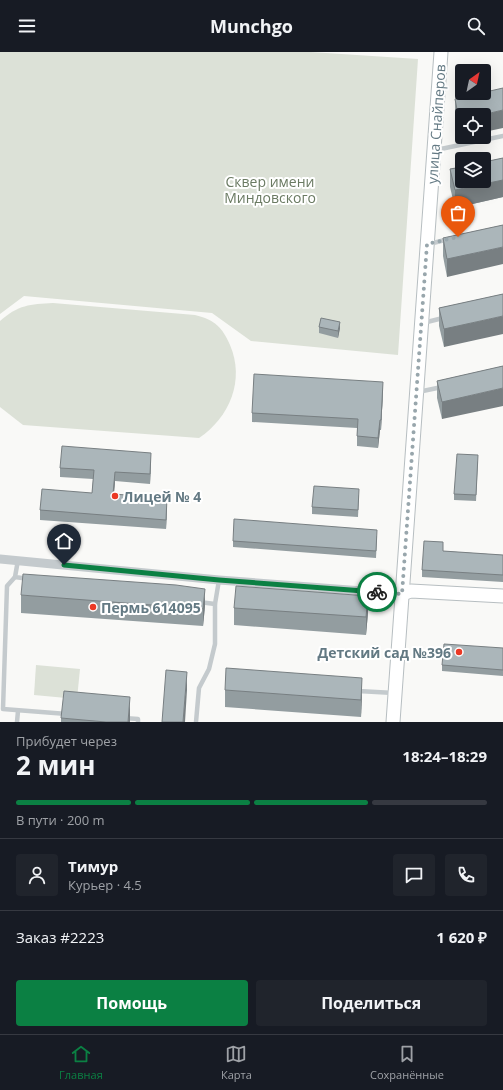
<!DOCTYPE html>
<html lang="ru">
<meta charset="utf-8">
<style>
:root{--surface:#171b24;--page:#20242c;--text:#f1f3f6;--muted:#9ea1a6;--line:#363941;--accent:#0b8043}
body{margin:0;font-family:"Open Sans",sans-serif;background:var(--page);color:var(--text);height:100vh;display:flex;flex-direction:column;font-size:15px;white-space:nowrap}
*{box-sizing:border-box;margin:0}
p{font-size:13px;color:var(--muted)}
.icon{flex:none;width:22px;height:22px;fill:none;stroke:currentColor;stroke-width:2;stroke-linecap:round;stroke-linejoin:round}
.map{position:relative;height:670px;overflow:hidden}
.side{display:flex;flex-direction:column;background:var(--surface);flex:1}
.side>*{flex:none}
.needle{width:26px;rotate:33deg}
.tools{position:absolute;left:455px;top:12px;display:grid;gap:8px}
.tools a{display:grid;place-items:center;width:36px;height:36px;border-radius:4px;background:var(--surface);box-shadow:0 4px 16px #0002;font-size:20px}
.pin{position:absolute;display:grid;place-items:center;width:34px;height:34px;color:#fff;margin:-41px -17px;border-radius:50% 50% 50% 0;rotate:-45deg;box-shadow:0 0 4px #0007}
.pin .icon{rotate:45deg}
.courier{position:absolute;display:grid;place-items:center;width:40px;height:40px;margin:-20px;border:3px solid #0b8043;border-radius:50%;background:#fff;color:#222;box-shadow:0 1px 5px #0007}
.overview em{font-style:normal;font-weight:700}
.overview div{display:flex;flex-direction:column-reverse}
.overview{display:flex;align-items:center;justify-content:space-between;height:68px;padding:0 16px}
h1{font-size:26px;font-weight:700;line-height:30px}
.bar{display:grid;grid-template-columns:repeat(4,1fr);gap:6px 4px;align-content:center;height:48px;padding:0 16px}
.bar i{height:5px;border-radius:3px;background:var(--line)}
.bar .on{background:var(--accent)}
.bar p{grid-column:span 4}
.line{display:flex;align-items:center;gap:10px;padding:0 16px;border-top:1px solid var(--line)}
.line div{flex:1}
.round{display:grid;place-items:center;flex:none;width:42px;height:42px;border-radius:4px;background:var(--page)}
.action{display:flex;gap:8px;margin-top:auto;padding:8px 16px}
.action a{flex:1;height:46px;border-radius:4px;background:var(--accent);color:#fff;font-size:16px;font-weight:700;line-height:46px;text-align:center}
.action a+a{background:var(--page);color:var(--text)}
header{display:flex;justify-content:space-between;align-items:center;height:52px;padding:0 16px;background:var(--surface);font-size:18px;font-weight:700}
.tab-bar{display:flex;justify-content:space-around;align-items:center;height:56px;border-top:1px solid var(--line);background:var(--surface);font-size:11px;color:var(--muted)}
.tab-bar a{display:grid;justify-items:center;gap:2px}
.tab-bar .on{color:var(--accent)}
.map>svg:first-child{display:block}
</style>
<header><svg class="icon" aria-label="menu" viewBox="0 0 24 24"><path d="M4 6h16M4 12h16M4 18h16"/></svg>Munchgo<svg class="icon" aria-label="search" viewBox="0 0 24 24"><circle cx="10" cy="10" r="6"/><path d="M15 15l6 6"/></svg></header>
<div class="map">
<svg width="503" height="670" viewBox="0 0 503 670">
<rect width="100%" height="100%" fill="#f9f9f7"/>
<!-- green -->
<g fill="#dce1d7">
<polygon points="0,0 311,0 418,7 398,303 251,289 212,261 24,244 0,262"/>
<path d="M53 251 195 263C215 268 222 275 230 293 245 328 230 365 199 386L23 373 0 355V269C18 253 30 252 53 251Z"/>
<polygon points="36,613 80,617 77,647 34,643"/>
</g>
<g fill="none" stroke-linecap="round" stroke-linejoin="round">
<!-- secondary casing -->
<g stroke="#b7bec1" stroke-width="15">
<g id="secondary">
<polyline points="402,542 411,539 503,544"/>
<polyline points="393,670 441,0"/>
</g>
</g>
<!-- lane -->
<g stroke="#c4cacd" stroke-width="4.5">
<polyline points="436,98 503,84"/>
<polyline points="429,192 449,187"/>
<polyline points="423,271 443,266"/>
<polyline points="418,340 442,335"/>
<polyline points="18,508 15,525 29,527"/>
<polyline points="15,525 7,534 3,657 67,662"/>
<polyline points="199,550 215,552 219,528"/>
<polyline points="358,639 394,641"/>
<polyline points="124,666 138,667 138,670"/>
<polyline points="17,670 18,659"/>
<polyline points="196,670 199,636 209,617 215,592 215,552"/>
</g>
<!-- street -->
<polyline stroke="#c4cacd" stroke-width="9" points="0,507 219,528 402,542"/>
<!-- secondary -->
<use href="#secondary" stroke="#fff" stroke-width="13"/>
</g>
<!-- wall -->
<g fill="#939da0">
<polygon points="455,47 462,63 462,85 459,85 455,64"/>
<polygon points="503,106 503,145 455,156 450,135 450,117"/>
<polygon points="503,173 447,225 443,204 443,186"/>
<polygon points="503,242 444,295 439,274 439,256"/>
<polygon points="319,275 340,276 338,286 319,281"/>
<polygon points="503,314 442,367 437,346 437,329"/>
<polygon points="383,339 381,378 380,378 378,396 357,394 357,376 252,370 252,361"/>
<polygon points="478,409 476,449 454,448 454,442"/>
<polygon points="151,410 150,432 115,429 114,442 167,456 166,477 40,468 40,458 92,441 93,427 60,425 60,416"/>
<polygon points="359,443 358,465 312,462 312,455"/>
<polygon points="377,484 376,506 233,495 233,489"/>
<polygon points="443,499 503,503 503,530 422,525 422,518"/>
<polygon points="21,543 205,554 203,574 21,561"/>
<polygon points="234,556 368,561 366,583 234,573"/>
<polygon points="503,596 503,624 442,619 442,613"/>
<polygon points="225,638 362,643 361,665 225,655"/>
<polygon points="61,666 130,670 61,670"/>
</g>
<!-- shaded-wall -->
<g fill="#787f82">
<polygon points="503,58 503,76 484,80 484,63 482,63"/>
<polygon points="462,67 462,85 459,85 459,68"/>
<polygon points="503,128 503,145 455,156 455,138"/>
<polygon points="503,195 503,212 447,225 447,207"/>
<polygon points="503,264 503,282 444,295 444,277"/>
<polygon points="340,270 340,276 338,286 338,279"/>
<polygon points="383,330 383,339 381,378 381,368"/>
<polygon points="503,336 503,354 442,367 442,350"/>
<polygon points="380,368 380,378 378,396 378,386"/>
<polygon points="151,401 151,410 150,432 150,422"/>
<polygon points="115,420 115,429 113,452 113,442"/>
<polygon points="167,446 167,456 166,477 166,468"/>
<polygon points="205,537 205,554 203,574 203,557"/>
<polygon points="368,544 368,561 366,583 366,565"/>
<polygon points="187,620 187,638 185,670 183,670"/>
<polygon points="362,626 362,643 361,665 361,648"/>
<polygon points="130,645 130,670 128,670"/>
</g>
<!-- building -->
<g fill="#abb6ba" stroke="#787f82">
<polygon points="503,36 503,58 482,63 462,63 462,67 459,68 455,47"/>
<polygon points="503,106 503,128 455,138 450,117 462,115 462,129 484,129 484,110"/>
<polygon points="503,173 503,195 447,207 443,186"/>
<polygon points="503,242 503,264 444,277 439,256"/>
<polygon points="321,266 340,270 338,279 319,275"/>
<polygon points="503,314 503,336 442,350 437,329"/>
<polygon points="254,322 383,330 381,368 380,368 378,386 357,384 358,367 252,361"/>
<polygon points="62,394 151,401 150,422 115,420 113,442 167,446 166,468 40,458 42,437 92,441 94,418 60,416"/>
<polygon points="457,402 478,403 476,443 454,442"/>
<polygon points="314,434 359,437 358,458 312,455"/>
<polygon points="234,467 377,478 376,499 233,489"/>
<polygon points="424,489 443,490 443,499 503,503 503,523 422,518"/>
<polygon points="23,522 176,533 205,537 203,557 21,543"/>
<polygon points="236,534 368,544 366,565 234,556"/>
<polygon points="444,592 503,596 503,618 442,613"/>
<polygon points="226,616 362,626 361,648 225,638"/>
<polygon points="166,618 187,620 183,670 162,670"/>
<polygon points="64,639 130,645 128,670 106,670 61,666"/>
</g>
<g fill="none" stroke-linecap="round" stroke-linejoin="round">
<!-- done -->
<polyline stroke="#98a6ac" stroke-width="4" stroke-dasharray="0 7.2" points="377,540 402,542 427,192 458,185"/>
<!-- route -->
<polyline stroke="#0b8043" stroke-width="5" points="64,513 219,528 377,540"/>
</g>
<!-- markers -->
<g fill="#eb3824" stroke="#fff" stroke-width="1.5">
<circle cx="115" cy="444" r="4"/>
<circle cx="93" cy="555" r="4"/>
<circle cx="459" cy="600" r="4"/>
</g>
<g text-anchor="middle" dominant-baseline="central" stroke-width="4" stroke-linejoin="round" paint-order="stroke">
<!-- street labels -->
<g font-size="14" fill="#637983" stroke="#fff">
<text transform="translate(436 72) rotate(-86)">улица Снайперов</text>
</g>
<!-- park labels -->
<g font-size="14" fill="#6a7a62" stroke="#fff">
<text x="270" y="129">Сквер имени<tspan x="270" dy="16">Миндовского</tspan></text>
</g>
<!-- poi labels -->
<g font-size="14" font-weight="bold" fill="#637983" stroke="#fff" text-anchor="start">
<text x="123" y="444">Лицей № 4</text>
<text x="101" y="555">Пермь 614095</text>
<text x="451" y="600" text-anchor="end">Детский сад №396</text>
</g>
</g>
</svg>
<div class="tools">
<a><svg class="needle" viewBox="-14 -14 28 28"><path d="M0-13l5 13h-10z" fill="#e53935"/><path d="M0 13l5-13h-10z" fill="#9ea1a6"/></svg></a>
<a><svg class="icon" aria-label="locate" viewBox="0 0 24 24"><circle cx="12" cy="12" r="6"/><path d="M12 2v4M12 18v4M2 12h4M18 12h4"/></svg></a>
<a><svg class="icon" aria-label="layers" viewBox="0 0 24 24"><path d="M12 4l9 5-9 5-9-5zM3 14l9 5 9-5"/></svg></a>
</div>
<div class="pin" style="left:458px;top:185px;background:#ea580c"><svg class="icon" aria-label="bag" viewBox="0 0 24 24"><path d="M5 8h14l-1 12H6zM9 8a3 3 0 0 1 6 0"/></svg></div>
<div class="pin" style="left:64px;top:513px;background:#1f2937"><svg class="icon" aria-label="home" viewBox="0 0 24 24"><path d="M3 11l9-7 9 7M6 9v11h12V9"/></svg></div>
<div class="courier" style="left:377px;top:540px"><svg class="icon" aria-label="bike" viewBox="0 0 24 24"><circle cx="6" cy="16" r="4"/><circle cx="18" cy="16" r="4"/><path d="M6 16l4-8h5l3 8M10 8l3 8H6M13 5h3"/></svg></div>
</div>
<section class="side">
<div class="overview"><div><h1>2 мин</h1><p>Прибудет через</p></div><em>18:24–18:29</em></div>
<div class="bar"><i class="on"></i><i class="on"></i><i class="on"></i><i></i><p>В пути · 200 m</p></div>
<div class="line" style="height:72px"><a class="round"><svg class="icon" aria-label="person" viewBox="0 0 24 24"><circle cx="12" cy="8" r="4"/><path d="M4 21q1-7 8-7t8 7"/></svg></a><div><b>Тимур</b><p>Курьер · 4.5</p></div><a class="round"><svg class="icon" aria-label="chat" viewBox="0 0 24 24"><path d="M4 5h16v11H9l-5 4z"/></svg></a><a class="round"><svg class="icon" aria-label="phone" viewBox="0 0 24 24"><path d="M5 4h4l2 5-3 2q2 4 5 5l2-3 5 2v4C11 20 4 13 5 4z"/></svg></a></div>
<div class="line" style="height:52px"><div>Заказ #2223</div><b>1 620 ₽</b></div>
<div class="action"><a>Помощь</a><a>Поделиться</a></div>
</section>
<nav class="tab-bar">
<a class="on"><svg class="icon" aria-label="home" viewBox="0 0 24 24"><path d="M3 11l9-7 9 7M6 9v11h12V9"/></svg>Главная</a>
<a><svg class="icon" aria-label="map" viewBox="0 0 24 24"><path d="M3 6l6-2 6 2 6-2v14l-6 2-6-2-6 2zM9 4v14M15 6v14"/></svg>Карта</a>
<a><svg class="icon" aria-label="saved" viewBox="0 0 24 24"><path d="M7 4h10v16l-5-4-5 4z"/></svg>Сохранённые</a>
</nav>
